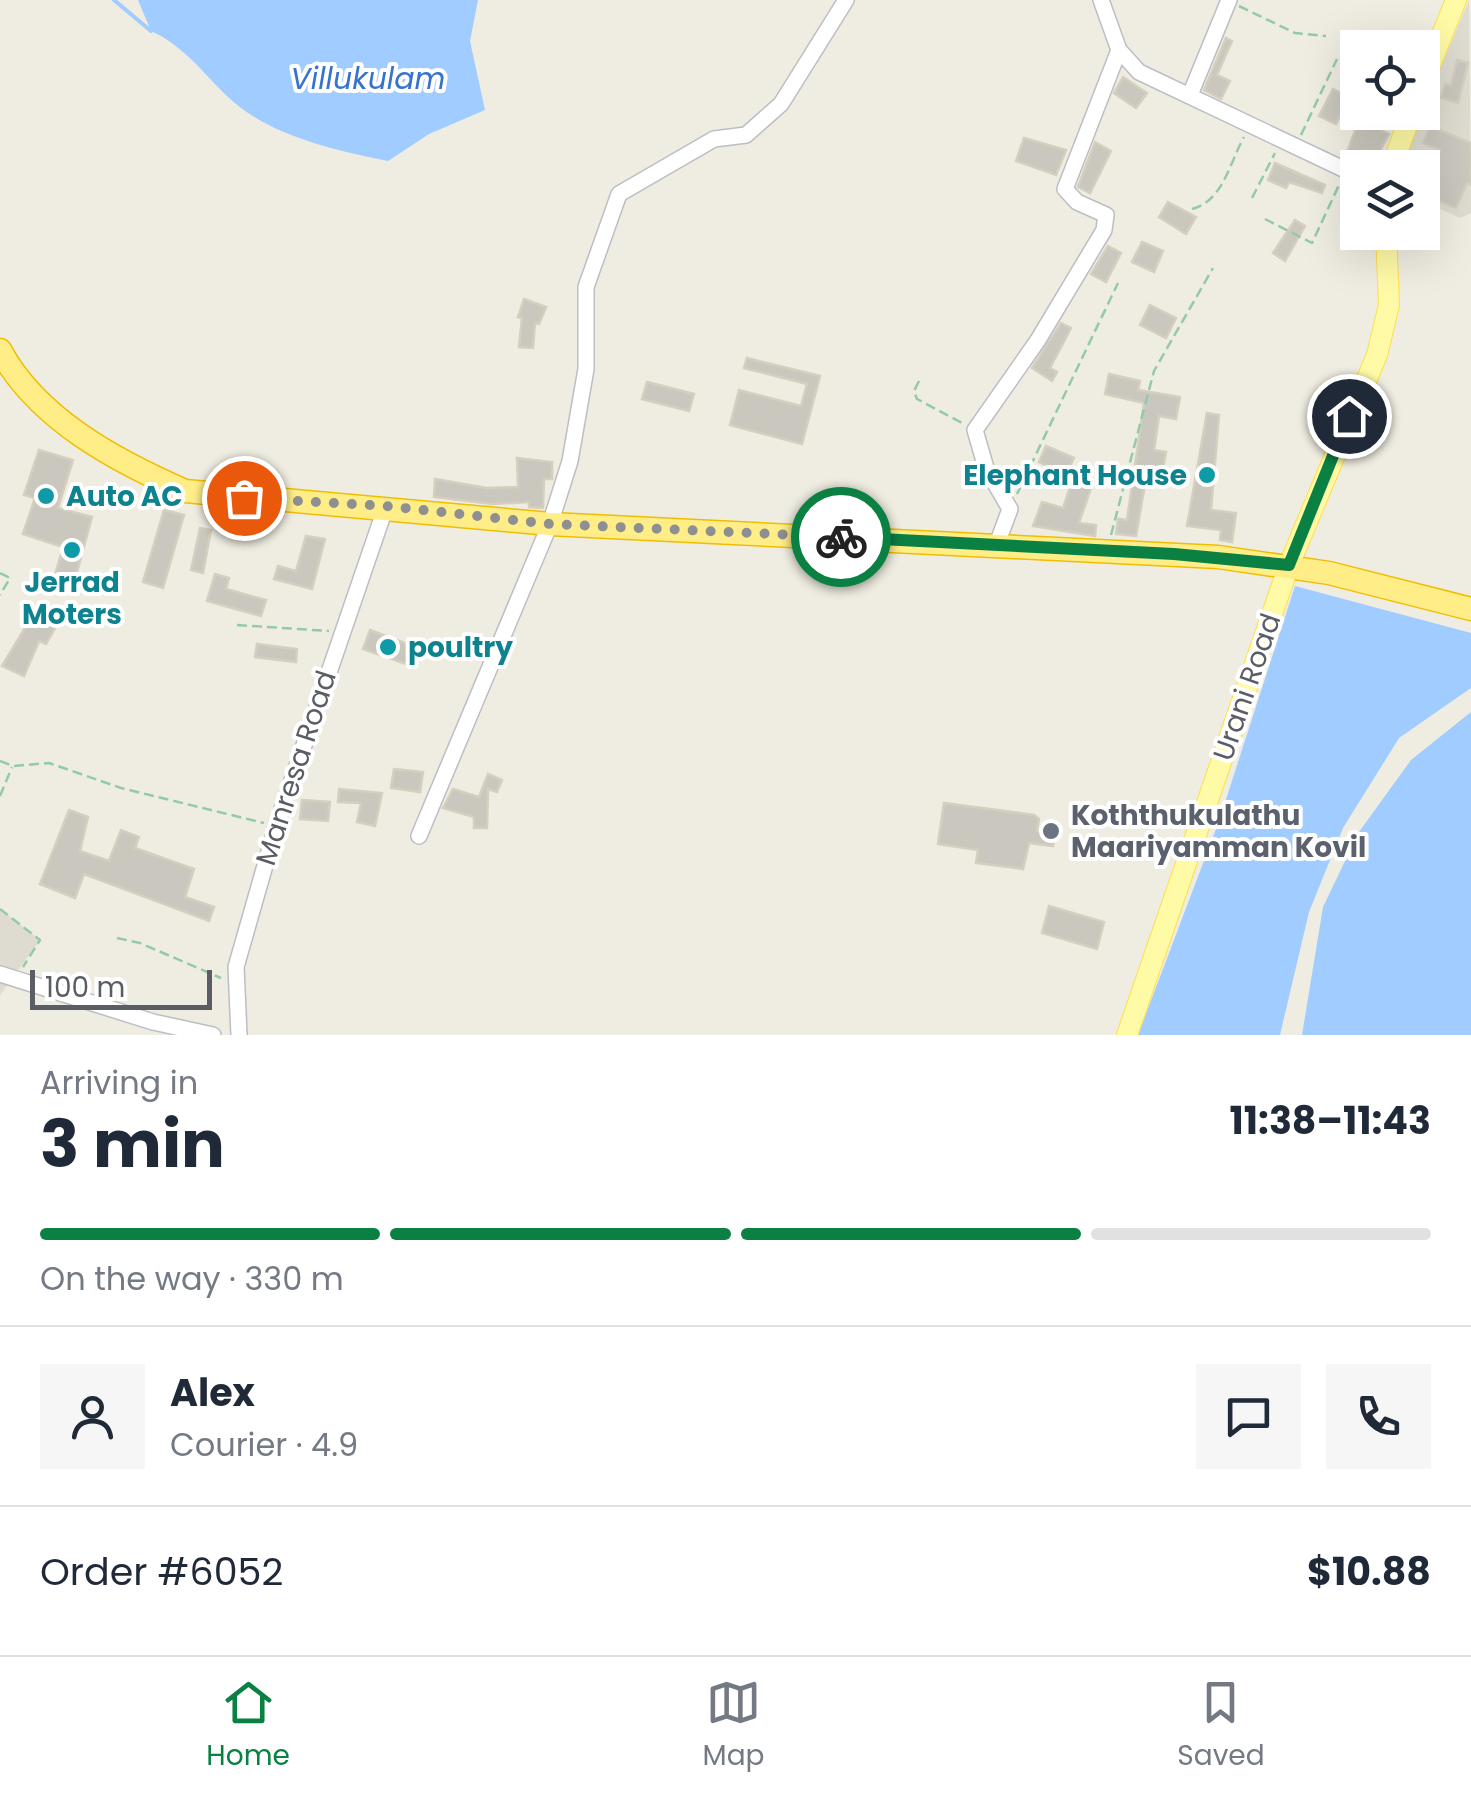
<!DOCTYPE html>
<meta charset="utf-8">
<style>
:root{--surface:#fff;--page:#f6f6f7;--text:#1f2937;--muted:#747a83;--line:#e0e1e3;--accent:#0b8043}
body{margin:0;font-family:Poppins,sans-serif;background:var(--page);color:var(--text);height:100vh;display:flex;flex-direction:column;font-size:38px;white-space:nowrap}
*{box-sizing:border-box;margin:0}
p{font-size:32px;color:var(--muted)}
.icon{flex:none;width:55px;height:55px;fill:none;stroke:currentColor;stroke-width:2;stroke-linecap:round;stroke-linejoin:round}
.map{position:relative;height:1035px;overflow:hidden}
.side{display:flex;flex-direction:column;background:var(--surface);flex:1}
.side>*{flex:none}
.tools{position:absolute;left:1340px;top:30px;display:grid;gap:20px}
.tools a{display:grid;place-items:center;width:100px;height:100px;border-radius:0px;background:var(--surface);box-shadow:0 10px 40px #0002;font-size:50px}
.scale{position:absolute;left:30px;bottom:25px;width:182px;box-sizing:border-box;padding-left:10px;border:5px solid #5a5d64;border-top:0;font-size:28px;line-height:35px;white-space:nowrap;color:#5a5d64;-webkit-text-stroke:8px #fff;paint-order:stroke}
.pin{position:absolute;display:grid;place-items:center;width:85px;height:85px;color:#fff;margin:-42px;border:5px solid #fff;border-radius:50%;box-shadow:0 2px 10px #0007}
.courier{position:absolute;display:grid;place-items:center;width:100px;height:100px;margin:-50px;border:8px solid #0b8043;border-radius:50%;background:#fff;color:#222;box-shadow:0 2px 12px #0007}
.overview em{font-style:normal;font-weight:700}
.overview div{display:flex;flex-direction:column-reverse}
.overview{display:flex;align-items:center;justify-content:space-between;height:170px;padding:0 40px}
h1{font-size:65px;font-weight:700;line-height:75px}
.bar{display:grid;grid-template-columns:repeat(4,1fr);gap:15px 10px;align-content:center;height:120px;padding:0 40px}
.bar i{height:12px;border-radius:8px;background:var(--line)}
.bar .on{background:var(--accent)}
.bar p{grid-column:span 4}
.line{display:flex;align-items:center;gap:25px;padding:0 40px;border-top:2px solid var(--line)}
.line div{flex:1}
.round{display:grid;place-items:center;flex:none;width:105px;height:105px;border-radius:0px;background:var(--page)}
.tab-bar{display:flex;justify-content:space-around;align-items:center;height:140px;border-top:2px solid var(--line);background:var(--surface);font-size:28px;color:var(--muted)}
.tab-bar a{display:grid;justify-items:center;gap:5px}
.tab-bar .on{color:var(--accent)}
.map>svg:first-child{display:block}
</style>
<div class="map">
<svg width="1471" height="1035" viewBox="0 0 1471 1035">
<rect width="100%" height="100%" fill="#efede1"/>
<!-- education -->
<g fill="#dedcd0">
<polygon points="1469,0 1471,213 1460,218 1423,201 1422,168 1399,168"/>
<polygon points="0,909 40,940 0,995"/>
</g>
<!-- water -->
<g fill="#a1ccff">
<path d="M138 0H478L470 41 485 110 429 134 388 161C334 150 269 136 228 97 202 72 184 46 151 31Z"/>
<polygon points="1295,586 1471,633 1471,688 1399,738 1343,828 1309,912 1280,1035 1138,1035 1219,821"/>
<polygon points="1471,712 1471,1035 1302,1035 1323,907 1359,832 1411,760"/>
</g>
<g fill="none" stroke-linecap="round" stroke-linejoin="round">
<!-- stream -->
<polyline stroke="#a1ccff" stroke-width="4" points="114,0 151,31"/>
</g>
<!-- building -->
<g fill="#cac7be" stroke="#d4cfbf" stroke-width="2.5">
<polygon points="1226,38 1232,41 1217,75 1230,81 1221,99 1204,90"/>
<polygon points="1457,60 1468,63 1458,103 1441,98 1445,84 1451,86"/>
<polygon points="1123,77 1147,93 1136,108 1114,93"/>
<polygon points="1333,89 1343,94 1344,108 1336,124 1319,116"/>
<polygon points="1362,112 1389,112 1381,130 1389,134 1371,168 1345,158"/>
<polygon points="1430,126 1471,143 1471,185 1467,183 1456,208 1422,194 1422,178 1430,180 1440,150 1423,143"/>
<polygon points="1024,138 1066,150 1056,175 1016,161"/>
<polygon points="1095,142 1111,151 1090,193 1078,187"/>
<polygon points="1275,163 1325,185 1322,193 1289,182 1286,188 1268,180"/>
<polygon points="1168,202 1196,217 1186,234 1159,217"/>
<polygon points="1295,220 1305,226 1285,261 1273,253"/>
<polygon points="1142,242 1163,251 1154,272 1132,262"/>
<polygon points="1108,246 1121,253 1106,282 1091,274"/>
<polygon points="524,299 546,307 539,324 535,323 533,348 519,347 522,318 518,317"/>
<polygon points="1150,305 1176,318 1166,338 1140,325"/>
<polygon points="1061,323 1071,328 1050,368 1057,372 1052,381 1032,368"/>
<polygon points="747,358 820,376 802,444 730,425 739,390 801,406 807,384 744,368"/>
<polygon points="1109,374 1140,381 1138,390 1180,397 1176,419 1159,416 1154,450 1166,452 1163,469 1148,467 1136,536 1116,534 1118,519 1127,520 1144,403 1105,394"/>
<polygon points="647,382 694,394 689,411 642,399"/>
<polygon points="1207,413 1219,415 1211,510 1236,513 1232,542 1220,540 1221,530 1187,526"/>
<polygon points="1046,446 1074,458 1066,474 1039,462"/>
<polygon points="39,450 73,460 58,508 92,517 73,587 53,582 63,547 23,534 35,498 24,495"/>
<polygon points="517,458 552,462 552,479 544,479 543,508 529,507 529,502 492,504 434,497 435,479 487,488 518,487"/>
<polygon points="1073,478 1092,485 1079,523 1096,525 1095,536 1033,526 1042,502 1063,508"/>
<polygon points="164,510 184,515 163,588 143,582"/>
<polygon points="200,528 211,530 203,573 191,570"/>
<polygon points="306,536 325,539 312,589 274,579 278,566 296,571"/>
<polygon points="215,574 229,578 226,589 266,600 261,616 207,601"/>
<polygon points="34,613 57,625 46,644 39,641 24,676 2,666"/>
<polygon points="370,630 413,646 406,664 363,649"/>
<polygon points="257,644 297,649 296,662 255,657"/>
<polygon points="394,769 423,772 420,792 391,788"/>
<polygon points="488,774 502,780 497,792 488,789 487,828 474,828 474,817 443,808 453,789 479,797"/>
<polygon points="339,789 382,793 375,826 357,822 361,803 338,802"/>
<polygon points="302,800 330,802 328,821 300,819"/>
<polygon points="944,803 1034,815 1039,819 1037,831 1055,833 1053,846 1029,843 1023,869 976,863 978,850 938,844"/>
<polygon points="69,810 88,817 80,851 109,861 121,830 139,837 135,848 194,869 185,897 214,907 209,921 84,874 75,898 40,884"/>
<polygon points="1049,906 1104,922 1097,949 1042,933"/>
</g>
<g fill="none" stroke-linecap="round" stroke-linejoin="round">
<!-- minor casing -->
<g stroke="#bcbec4" stroke-width="18">
<g id="minor">
<polyline points="1101,0 1119,50 1139,72 1358,176"/>
<polyline points="1190,95 1229,0"/>
<polyline points="997,544 1010,509 986,468 975,430 1038,340 1104,230 1106,215 1077,202 1065,189 1119,50"/>
<polyline points="419,836 550,524 570,461 586,369 586,287 619,194 714,139 746,135 781,104 846,0"/>
<polyline points="0,974 153,1022 213,1035"/>
<polyline points="239,1035 236,967 276,827 386,506"/>
</g>
</g>
<!-- major casing -->
<g stroke="#ffdf4a" stroke-width="22">
<g id="major">
<polyline points="1422,85 1456,0"/>
<polyline points="1391,168 1412,112"/>
<polyline points="1127,1035 1289,565 1377,355 1389,305 1386,232"/>
</g>
</g>
<!-- highway casing -->
<g stroke="#f0bd00" stroke-width="25">
<path id="highway" d="M0 350C37 419 116 461 185 491L550 524 1218 557 1329 573 1471 609"/>
</g>
<!-- path -->
<g stroke="#94caa9" stroke-width="2.5" stroke-dasharray="10 5" stroke-linecap="butt">
<polyline points="1239,6 1295,33 1326,36"/>
<polyline points="1301,135 1337,59"/>
<polyline points="1252,198 1275,153"/>
<path d="M1192 209C1223 201 1229 164 1244 137"/>
<polyline points="1265,219 1312,243 1339,185"/>
<polyline points="919,381 914,391 917,399 964,424"/>
<polyline points="1017,494 1118,283"/>
<polyline points="1111,535 1154,371 1213,268"/>
<polyline points="0,573 10,578 0,595"/>
<polyline points="237,625 329,631"/>
<polyline points="0,761 13,766 49,763 121,788 264,823"/>
<polyline points="0,796 12,767"/>
<polyline points="0,909 40,940 23,967"/>
<polyline points="117,938 140,943 221,978"/>
</g>
<!-- minor -->
<use href="#minor" stroke="#fff" stroke-width="15"/>
<!-- major -->
<use href="#major" stroke="#fffaa6" stroke-width="20"/>
<!-- highway -->
<use href="#highway" stroke="#ffed88" stroke-width="22"/>
</g>
<g fill="none" stroke-linecap="round" stroke-linejoin="round">
<!-- done -->
<polyline stroke="#8e8f90" stroke-width="10" stroke-dasharray="0 18" points="244,498 386,506 550,524 841,537"/>
<!-- route -->
<polyline stroke="#0b8043" stroke-width="12" points="841,537 1174,554 1289,565 1349,416"/>
</g>
<!-- markers -->
<g fill="#0f9aa8" stroke="#fff" stroke-width="4">
<circle cx="1207" cy="475" r="10"/>
<circle cx="46" cy="496" r="10"/>
<circle cx="72" cy="550" r="10"/>
<circle cx="388" cy="647" r="10"/>
</g>
<circle fill="#6b7280" stroke="#fff" stroke-width="4" cx="1051" cy="831" r="10"/>
<g text-anchor="middle" dominant-baseline="central" stroke-width="8" stroke-linejoin="round" paint-order="stroke">
<!-- culture labels -->
<g font-size="28" font-weight="bold" fill="#0d838f" stroke="#fff" text-anchor="start">
<text x="1187" y="475" text-anchor="end">Elephant House</text>
<text x="66" y="496">Auto AC</text>
<text x="72" y="582" text-anchor="middle">Jerrad<tspan x="72" dy="32">Moters</tspan></text>
<text x="408" y="647">poultry</text>
</g>
<!-- street labels -->
<g font-size="28" fill="#5a5d64" stroke="#fff">
<text transform="translate(1247 687) rotate(-71)">Urani Road</text>
<text transform="translate(296 768) rotate(-72)">Manresa Road</text>
</g>
<!-- worship labels -->
<g font-size="28" font-weight="bold" fill="#5b616d" stroke="#fff" text-anchor="start">
<text x="1071" y="815">Koththukulathu<tspan x="1071" dy="32">Maariyamman Kovil</tspan></text>
</g>
<!-- water labels -->
<g font-size="30" font-style="italic" fill="#3772cf" stroke="#fff">
<text x="368" y="78">Villukulam</text>
</g>
</g>
</svg>
<div class="tools">
<a><svg class="icon" aria-label="locate" viewBox="0 0 24 24"><circle cx="12" cy="12" r="6"/><path d="M12 2v4M12 18v4M2 12h4M18 12h4"/></svg></a>
<a><svg class="icon" aria-label="layers" viewBox="0 0 24 24"><path d="M12 4l9 5-9 5-9-5zM3 14l9 5 9-5"/></svg></a>
</div>
<div class="scale">100 m</div>
<div class="pin" style="left:244px;top:498px;background:#ea580c"><svg class="icon" aria-label="bag" viewBox="0 0 24 24"><path d="M5 8h14l-1 12H6zM9 8a3 3 0 0 1 6 0"/></svg></div>
<div class="pin" style="left:1349px;top:416px;background:#1f2937"><svg class="icon" aria-label="home" viewBox="0 0 24 24"><path d="M3 11l9-7 9 7M6 9v11h12V9"/></svg></div>
<div class="courier" style="left:841px;top:537px"><svg class="icon" aria-label="bike" viewBox="0 0 24 24"><circle cx="6" cy="16" r="4"/><circle cx="18" cy="16" r="4"/><path d="M6 16l4-8h5l3 8M10 8l3 8H6M13 5h3"/></svg></div>
</div>
<section class="side">
<div class="overview"><div><h1>3 min</h1><p>Arriving in</p></div><em>11:38–11:43</em></div>
<div class="bar"><i class="on"></i><i class="on"></i><i class="on"></i><i></i><p>On the way · 330 m</p></div>
<div class="line" style="height:180px"><a class="round"><svg class="icon" aria-label="person" viewBox="0 0 24 24"><circle cx="12" cy="8" r="4"/><path d="M4 21q1-7 8-7t8 7"/></svg></a><div><b>Alex</b><p>Courier · 4.9</p></div><a class="round"><svg class="icon" aria-label="chat" viewBox="0 0 24 24"><path d="M4 5h16v11H9l-5 4z"/></svg></a><a class="round"><svg class="icon" aria-label="phone" viewBox="0 0 24 24"><path d="M5 4h4l2 5-3 2q2 4 5 5l2-3 5 2v4C11 20 4 13 5 4z"/></svg></a></div>
<div class="line" style="height:130px"><div>Order #6052</div><b>$10.88</b></div>
</section>
<nav class="tab-bar">
<a class="on"><svg class="icon" aria-label="home" viewBox="0 0 24 24"><path d="M3 11l9-7 9 7M6 9v11h12V9"/></svg>Home</a>
<a><svg class="icon" aria-label="map" viewBox="0 0 24 24"><path d="M3 6l6-2 6 2 6-2v14l-6 2-6-2-6 2zM9 4v14M15 6v14"/></svg>Map</a>
<a><svg class="icon" aria-label="saved" viewBox="0 0 24 24"><path d="M7 4h10v16l-5-4-5 4z"/></svg>Saved</a>
</nav>
